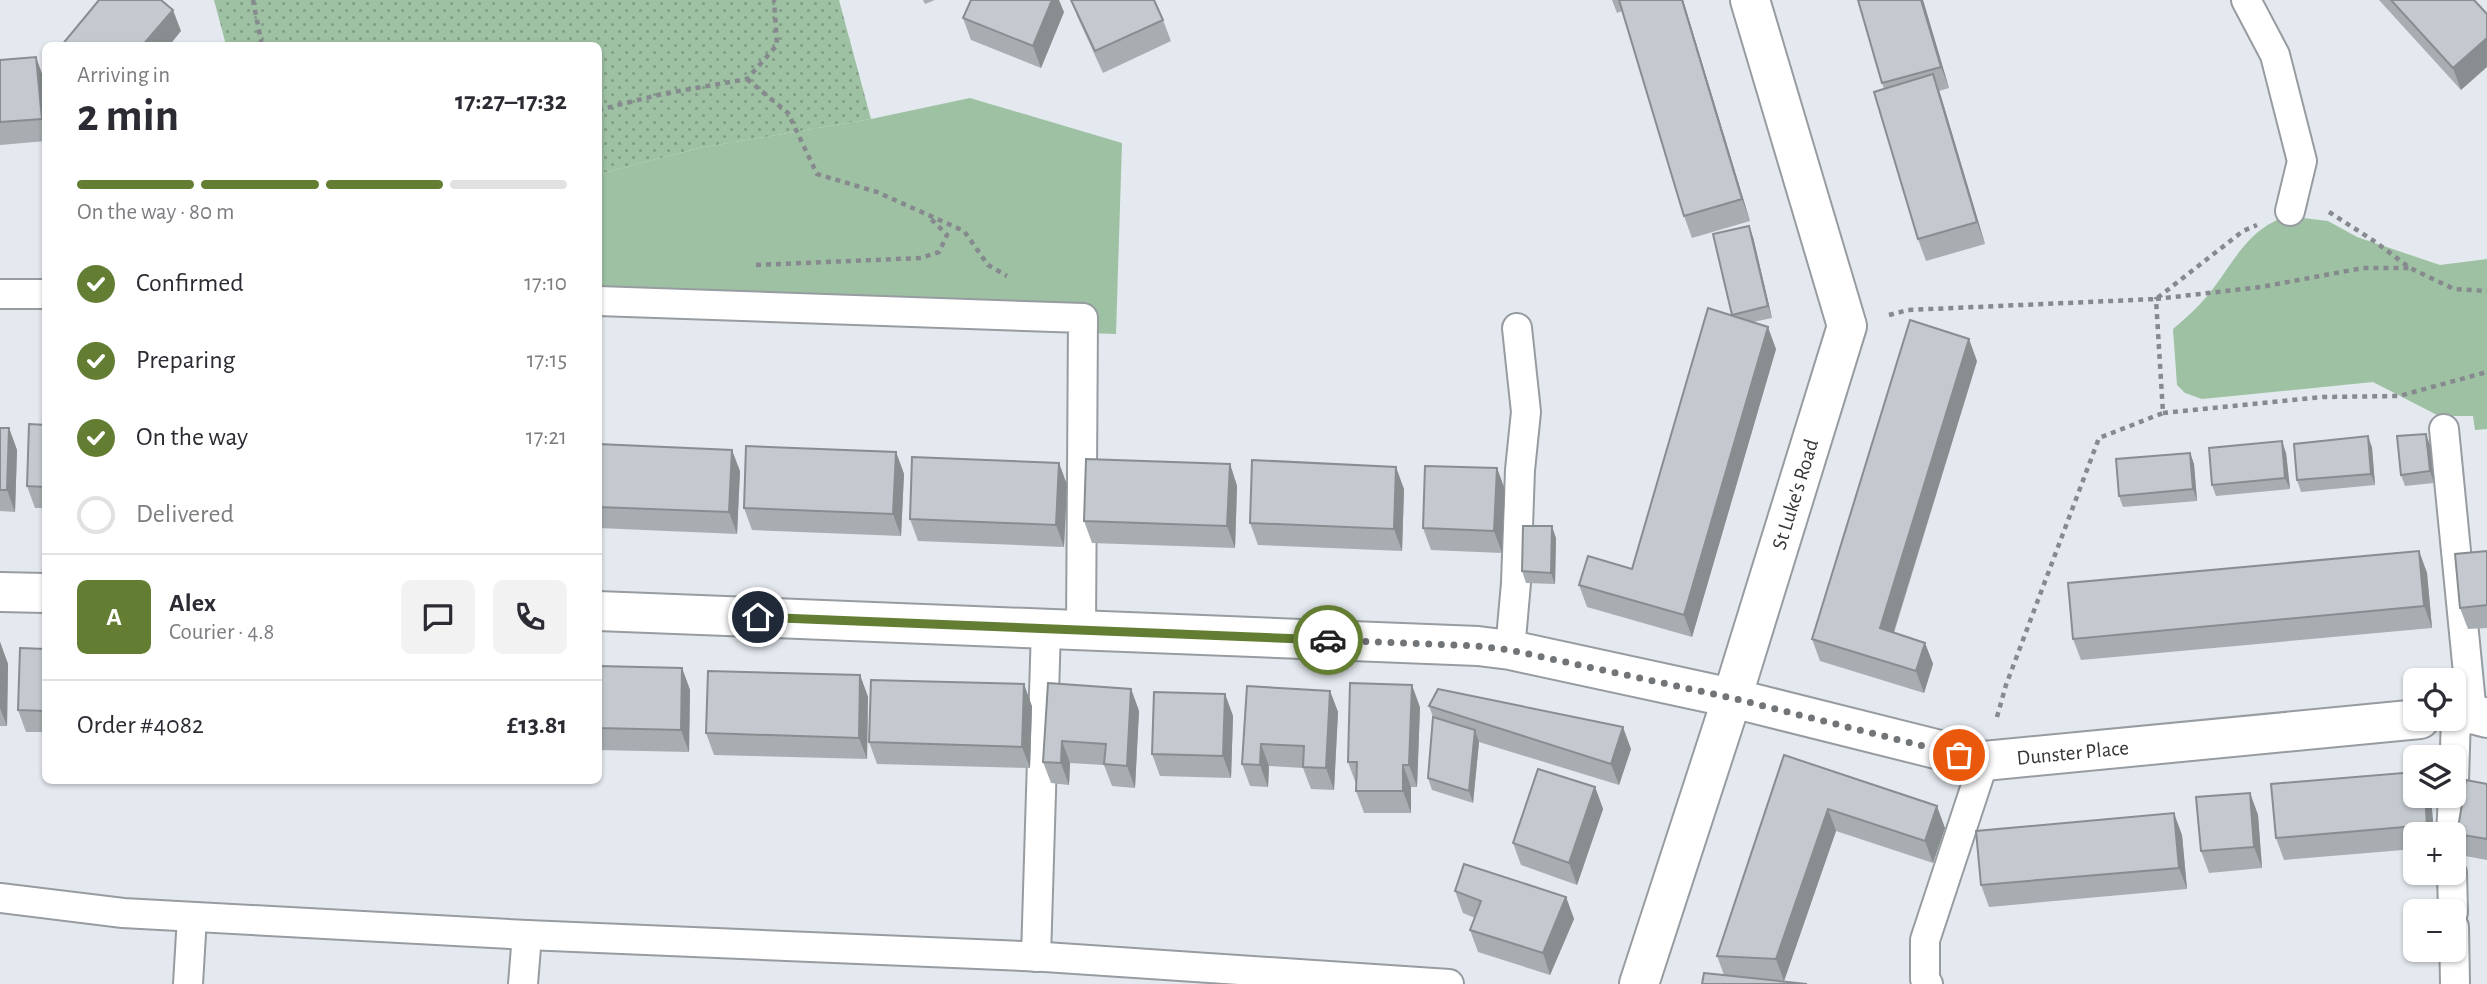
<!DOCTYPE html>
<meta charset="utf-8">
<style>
:root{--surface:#fff;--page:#f2f2f3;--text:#2b2b33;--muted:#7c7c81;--line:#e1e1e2;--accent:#637e32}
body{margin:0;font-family:"Alegreya Sans",sans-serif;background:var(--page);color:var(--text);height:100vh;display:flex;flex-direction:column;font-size:26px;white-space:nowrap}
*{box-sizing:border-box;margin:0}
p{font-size:23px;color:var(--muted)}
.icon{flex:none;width:38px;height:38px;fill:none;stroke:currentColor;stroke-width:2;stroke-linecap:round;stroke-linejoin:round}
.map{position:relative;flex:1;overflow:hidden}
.sheet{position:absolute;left:42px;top:42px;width:560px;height:742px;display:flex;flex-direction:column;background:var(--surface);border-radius:10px;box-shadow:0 2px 5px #0004}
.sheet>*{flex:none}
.buttons{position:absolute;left:2403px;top:668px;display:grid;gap:14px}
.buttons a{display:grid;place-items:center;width:63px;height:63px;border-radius:10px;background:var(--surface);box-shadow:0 2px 5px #0004;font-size:35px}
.pin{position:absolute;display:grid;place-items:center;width:60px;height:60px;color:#fff;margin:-30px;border:4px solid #fff;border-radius:50%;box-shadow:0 2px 7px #0007}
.courier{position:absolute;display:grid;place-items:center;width:70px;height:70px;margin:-35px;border:5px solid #637e32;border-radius:50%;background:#fff;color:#222;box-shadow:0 2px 9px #0007}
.headline em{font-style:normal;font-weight:700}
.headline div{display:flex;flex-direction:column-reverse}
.headline{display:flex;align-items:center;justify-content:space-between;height:119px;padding:0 35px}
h1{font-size:46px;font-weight:700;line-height:52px}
.bar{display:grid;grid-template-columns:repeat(4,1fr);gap:10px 7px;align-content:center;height:84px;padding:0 35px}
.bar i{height:9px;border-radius:5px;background:var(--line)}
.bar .on{background:var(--accent)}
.bar p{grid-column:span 4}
.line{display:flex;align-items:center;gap:18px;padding:0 35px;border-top:2px solid var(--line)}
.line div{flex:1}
.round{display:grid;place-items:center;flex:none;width:74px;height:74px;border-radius:10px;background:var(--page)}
ol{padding:0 35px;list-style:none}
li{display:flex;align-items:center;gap:21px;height:77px}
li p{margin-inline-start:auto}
li .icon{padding:7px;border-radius:50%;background:var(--accent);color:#fff;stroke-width:4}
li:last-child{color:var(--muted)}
li i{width:38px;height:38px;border:4px solid var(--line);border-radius:50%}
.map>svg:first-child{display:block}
</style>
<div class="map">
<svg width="2487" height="984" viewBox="0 0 2487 984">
<defs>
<pattern id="park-dots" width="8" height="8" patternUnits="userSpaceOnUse" patternTransform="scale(1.75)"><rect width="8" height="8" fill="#9ec1a3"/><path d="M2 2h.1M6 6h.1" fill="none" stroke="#829e86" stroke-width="1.8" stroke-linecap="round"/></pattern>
</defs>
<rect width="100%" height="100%" fill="#e4e9ef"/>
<!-- green -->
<g fill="#9ec1a3">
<polygon points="970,98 1122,143 1116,334 599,316 599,174 699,148 871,119"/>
<path d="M2287 216 2328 221 2357 237 2440 265 2487 259V429L2475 430 2473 416H2439L2373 382 2202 399 2185 393 2177 385 2173 329C2183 320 2193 312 2201 303 2231 271 2242 231 2287 216Z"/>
</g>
<!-- park -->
<polygon fill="url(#park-dots)" points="214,0 839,0 871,119 699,148 599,174 598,46 226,45"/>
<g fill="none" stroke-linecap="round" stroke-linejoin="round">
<!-- lane casing -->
<g stroke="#979ca1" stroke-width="32">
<g id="lane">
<polyline points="2246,0 2275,55 2302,161 2290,211"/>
<polyline points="0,294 46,294"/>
<polyline points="598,301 1083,318 1081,630"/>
<polyline points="2444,429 2472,714"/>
<polyline points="1510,650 1516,583 1520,470 1526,412 1517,328"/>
<polyline points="2454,781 2456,716"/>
<polyline points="2451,835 2453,796"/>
<polyline points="2452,873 2453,912"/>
<polyline points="0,898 123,913 527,935 1045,957 1449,984"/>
<polyline points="2454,927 2455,984"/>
<polyline points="1036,957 1046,628"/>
<polyline points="188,984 192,917"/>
<polyline points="523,984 527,935"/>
<polyline points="1928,984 1925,979 1925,940 1984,761"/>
</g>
</g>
<!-- street casing -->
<g stroke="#979ca1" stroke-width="42">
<g id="street">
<polyline points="0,592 46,593"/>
<path id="s1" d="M598 611 1478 646 1510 650 1732 698 1984 761 2420 719"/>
<polyline points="2454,716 2472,714 2487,718"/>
<path id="s2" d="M1639 984 1732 698 1847 326 1750 0"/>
</g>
</g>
<!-- path -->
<g stroke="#868a8e" stroke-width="4.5" stroke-dasharray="5 5" stroke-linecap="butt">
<polyline points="253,0 262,46"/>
<polyline points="747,79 788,113 817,174 877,192 964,231 988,265 1007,276"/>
<polyline points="598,110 662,94 747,79 777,45 774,0"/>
<polyline points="598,205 598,262"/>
<polyline points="2329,212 2374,241 2410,268 2454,289 2487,291"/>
<polyline points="756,265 921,258 939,252 947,235 929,217"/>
<polyline points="1889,315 1908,310 2156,299 2243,231 2257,225"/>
<polyline points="2163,413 2323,397 2399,396 2487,372"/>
<polyline points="1997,717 2006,685 2099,438 2163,413 2156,299 2261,287 2363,268 2410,268"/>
</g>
<!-- lane -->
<use href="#lane" stroke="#fff" stroke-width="28"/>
<!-- street -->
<use href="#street" stroke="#fff" stroke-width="38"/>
</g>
<!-- wall -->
<g fill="#a8adb1">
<polygon points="923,0 935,0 925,4"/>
<polygon points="1071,0 1163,20 1171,41 1103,73 1078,18"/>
<polygon points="1612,0 1683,0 1750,221 1692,238 1684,216 1622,11 1617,13"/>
<polygon points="1858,0 1923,0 1949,88 1939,91 1985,244 1926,261 1918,239 1884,89"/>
<polygon points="2379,0 2474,0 2461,90"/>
<polygon points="1064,12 1041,68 971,40 963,18"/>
<polygon points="0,60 44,79 46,97 46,141 0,145"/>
<polygon points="1713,234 1753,237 1772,318 1753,322 1776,349 1692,637 1587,607 1579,585 1632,569 1733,316"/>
<polygon points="1977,361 1894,633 1925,643 1933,664 1924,693 1820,661 1812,639"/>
<polygon points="46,425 46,508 35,508 27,486"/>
<polygon points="0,428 9,428 17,450 15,512 0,511"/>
<polygon points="2368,436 2372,448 2375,485 2301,492 2297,480"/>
<polygon points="598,444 740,471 737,534 598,528"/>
<polygon points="2430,445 2434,483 2405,486 2401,475"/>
<polygon points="896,452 904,474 901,536 752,530 744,508"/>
<polygon points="2190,453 2194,464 2197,501 2123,507 2119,496"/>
<polygon points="2286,453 2290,489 2216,496 2212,485"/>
<polygon points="1059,463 1067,485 1064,547 918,541 910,519"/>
<polygon points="1230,464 1237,486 1235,548 1092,543 1084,521"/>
<polygon points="1497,468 1505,490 1502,553 1431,550 1423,528"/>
<polygon points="1404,489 1402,551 1258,545 1250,523"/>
<polygon points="1556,538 1555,584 1526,583 1522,571"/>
<polygon points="2419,551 2427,573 2432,628 2081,660 2073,639"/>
<polygon points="2487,551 2487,628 2468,629 2460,608"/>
<polygon points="0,642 8,664 7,726 0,726"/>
<polygon points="46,649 46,732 26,732 18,710"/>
<polygon points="598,666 682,668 690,690 689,752 598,750"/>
<polygon points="860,675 868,697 867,759 714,755 706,733"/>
<polygon points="1048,683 1131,689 1139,711 1135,788 1112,786 1104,765 1070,763 1069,785 1051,783 1043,762"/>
<polygon points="1247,686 1330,691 1338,712 1334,790 1311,789 1303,768 1269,766 1268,787 1250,786 1242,764"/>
<polygon points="1225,694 1233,716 1231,778 1160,776 1152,754"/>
<polygon points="1032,706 1030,768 877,764 869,742"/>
<polygon points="1429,706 1631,749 1619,785 1479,742 1473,803 1432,790 1428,778 1433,717"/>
<polygon points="1420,707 1417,787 1411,787 1411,813 1364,813 1356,791 1357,784 1356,784 1348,762"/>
<polygon points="1784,755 1945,828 1933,863 1836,831 1784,981 1724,975 1717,956"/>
<polygon points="2487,784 2487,860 2465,856 2457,834"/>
<polygon points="1595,787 1603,809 1577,885 1521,865 1513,843"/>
<polygon points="2250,793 2258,815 2262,868 2209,873 2201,851"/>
<polygon points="2431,796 2434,835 2415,835 2415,849 2284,860 2276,838"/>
<polygon points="2182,835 2187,889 1989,907 1981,885"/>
<polygon points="1455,891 1566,897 1574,919 1550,975 1478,952 1470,930 1475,918 1463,913"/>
</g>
<!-- shaded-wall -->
<g fill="#888d90">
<polygon points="1052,0 1059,0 1064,12 1041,68 1033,46"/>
<polygon points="1682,0 1683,0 1750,221 1742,199"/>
<polygon points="1921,0 1923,0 1949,88 1941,67"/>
<polygon points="173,10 181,31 169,46 142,46"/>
<polygon points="2487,38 2487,67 2461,90 2453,68"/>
<polygon points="36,57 44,79 46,97 46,129 42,119"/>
<polygon points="1933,74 1941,96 1985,244 1977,222"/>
<polygon points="1749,226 1753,237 1772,318 1768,306"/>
<polygon points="1768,327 1776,349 1692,637 1684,615"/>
<polygon points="1969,339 1977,361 1888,650 1880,628"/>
<polygon points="9,428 17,450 15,512 7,490"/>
<polygon points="2426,434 2430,445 2434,483 2430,471"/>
<polygon points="2368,436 2372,448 2375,485 2371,474"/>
<polygon points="2282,441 2286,453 2290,489 2285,478"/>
<polygon points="732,450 740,471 737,534 729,512"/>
<polygon points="896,452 904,474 901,536 893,514"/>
<polygon points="2190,453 2194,464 2197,501 2193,489"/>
<polygon points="1059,463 1067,485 1064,547 1056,525"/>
<polygon points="1230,464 1237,486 1235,548 1227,526"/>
<polygon points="1396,467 1404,489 1402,551 1394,529"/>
<polygon points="1497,468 1505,490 1502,553 1494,531"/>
<polygon points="1552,526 1556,538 1555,584 1551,573"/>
<polygon points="2419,551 2427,573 2432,628 2424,606"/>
<polygon points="0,642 8,664 7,726 0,708"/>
<polygon points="1925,643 1933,664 1924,693 1916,671"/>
<polygon points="682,668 690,690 689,752 681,730"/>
<polygon points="860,675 868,697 867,759 859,738"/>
<polygon points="1024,684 1032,706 1030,768 1022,747"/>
<polygon points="1412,685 1420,707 1417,787 1409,765"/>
<polygon points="1131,689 1139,711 1135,788 1127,766"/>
<polygon points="1330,691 1338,712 1334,790 1326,768"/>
<polygon points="1225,694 1233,716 1231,778 1223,756"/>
<polygon points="1623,727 1631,749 1619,785 1611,764"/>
<polygon points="1475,730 1479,742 1473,803 1469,791"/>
<polygon points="1062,741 1070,763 1069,785 1061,763"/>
<polygon points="1261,744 1269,766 1268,787 1260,765"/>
<polygon points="1403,765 1411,787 1411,813 1403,791"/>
<polygon points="1595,787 1603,809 1577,885 1569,863"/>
<polygon points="2250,793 2258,815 2262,868 2254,847"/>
<polygon points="2425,796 2431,796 2434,835 2431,835 2427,825"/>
<polygon points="1937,806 1945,828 1933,863 1925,841"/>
<polygon points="1828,809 1836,831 1784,981 1776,959"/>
<polygon points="2174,813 2182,835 2187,889 2179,868"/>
<polygon points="1566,897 1574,919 1550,975 1543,953"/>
</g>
<!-- building -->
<g fill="#c3c9ce" stroke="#888d90" stroke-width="2">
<polygon points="99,0 161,0 173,10 142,46 61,46"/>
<polygon points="971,0 1052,0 1033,46 963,18"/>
<polygon points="1071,0 1154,0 1163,20 1095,51"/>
<polygon points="1619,0 1682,0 1742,199 1684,216"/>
<polygon points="1858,0 1921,0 1941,67 1882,83"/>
<polygon points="2391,0 2474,0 2487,14 2487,38 2453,68"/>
<polygon points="36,57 42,119 0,122 0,60"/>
<polygon points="1933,74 1977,222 1918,239 1874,92"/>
<polygon points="1749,226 1768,306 1732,315 1713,234"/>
<polygon points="1708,308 1768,327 1684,615 1579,585 1588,556 1632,569"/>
<polygon points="1910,320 1969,339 1880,628 1925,643 1916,671 1812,639"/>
<polygon points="29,424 46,425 46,487 27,486"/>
<polygon points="0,428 9,428 7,490 0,490"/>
<polygon points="2426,434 2430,471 2401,475 2397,436"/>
<polygon points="2368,436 2371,474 2297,480 2294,444"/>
<polygon points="2282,441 2285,478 2212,485 2209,448"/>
<polygon points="598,444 732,450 729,512 598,507"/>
<polygon points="746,446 896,452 893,514 744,508"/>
<polygon points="2190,453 2193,489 2119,496 2116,459"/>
<polygon points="912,457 1059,463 1056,525 910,519"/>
<polygon points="1086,459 1230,464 1227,526 1084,521"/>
<polygon points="1252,460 1396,467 1394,529 1250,523"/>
<polygon points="1425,466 1497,468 1494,531 1423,528"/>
<polygon points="1523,526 1552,526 1551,573 1522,571"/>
<polygon points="2419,551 2424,606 2073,639 2068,583"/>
<polygon points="2487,551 2487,605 2460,608 2455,554"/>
<polygon points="20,648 46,649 46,711 18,710"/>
<polygon points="598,666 682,668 681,730 598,728"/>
<polygon points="708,671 860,675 859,738 706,733"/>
<polygon points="871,680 1024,684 1022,747 869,742"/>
<polygon points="1048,683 1131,689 1127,766 1104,764 1106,744 1062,741 1061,763 1043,762"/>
<polygon points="1350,683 1412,685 1409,765 1403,765 1403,791 1356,791 1357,762 1348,762"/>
<polygon points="1247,686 1330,691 1326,768 1303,767 1304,746 1261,744 1260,765 1242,764"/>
<polygon points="1438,689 1623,727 1611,764 1429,706"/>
<polygon points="1154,692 1225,694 1223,756 1152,754"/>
<polygon points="1433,717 1475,730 1469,791 1428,778"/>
<polygon points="1784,755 1937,806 1925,841 1828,809 1776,959 1717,956"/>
<polygon points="1538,769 1595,787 1569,863 1513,843"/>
<polygon points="2415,772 2415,796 2425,796 2427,825 2276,838 2271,784"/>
<polygon points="2466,780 2487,784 2487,839 2457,834"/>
<polygon points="2250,793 2254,847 2201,851 2196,797"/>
<polygon points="2174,813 2179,868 1981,885 1976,831"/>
<polygon points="1464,864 1566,897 1543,953 1470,930 1481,901 1455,891"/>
<polygon points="1704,973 1807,984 1702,984"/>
</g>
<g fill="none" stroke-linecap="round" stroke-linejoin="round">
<!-- done -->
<polyline stroke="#727578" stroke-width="7" stroke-dasharray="0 12.6" points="1328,640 1478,646 1510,650 1732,698 1959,755"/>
<!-- route -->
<polyline stroke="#637e32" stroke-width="9" points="758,617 1328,640"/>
</g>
<g text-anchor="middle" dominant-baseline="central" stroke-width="5" stroke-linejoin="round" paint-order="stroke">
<!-- street labels -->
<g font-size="21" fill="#343638" stroke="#fff">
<text stroke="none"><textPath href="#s2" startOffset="514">St Luke's Road</textPath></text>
<text stroke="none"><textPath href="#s1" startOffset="1489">Dunster Place</textPath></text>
</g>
</g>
</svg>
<div class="buttons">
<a><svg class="icon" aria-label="locate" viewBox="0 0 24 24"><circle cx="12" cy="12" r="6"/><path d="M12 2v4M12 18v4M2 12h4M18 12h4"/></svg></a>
<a><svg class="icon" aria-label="layers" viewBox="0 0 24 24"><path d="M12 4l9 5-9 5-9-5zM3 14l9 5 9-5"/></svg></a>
<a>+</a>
<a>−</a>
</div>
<div class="pin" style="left:1959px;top:755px;background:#ea580c"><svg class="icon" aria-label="bag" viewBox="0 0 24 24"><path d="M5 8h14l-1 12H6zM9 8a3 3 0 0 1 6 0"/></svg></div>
<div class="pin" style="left:758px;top:617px;background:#1f2937"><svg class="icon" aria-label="home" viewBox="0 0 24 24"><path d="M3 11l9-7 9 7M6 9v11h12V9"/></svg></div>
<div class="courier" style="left:1328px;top:640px"><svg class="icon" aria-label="car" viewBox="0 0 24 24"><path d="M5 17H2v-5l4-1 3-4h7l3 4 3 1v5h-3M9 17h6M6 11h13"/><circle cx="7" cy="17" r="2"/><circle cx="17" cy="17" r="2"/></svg></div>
<section class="sheet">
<div class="headline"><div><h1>2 min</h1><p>Arriving in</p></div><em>17:27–17:32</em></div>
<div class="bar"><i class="on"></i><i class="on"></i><i class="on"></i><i></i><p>On the way · 80 m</p></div>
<ol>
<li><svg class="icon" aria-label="check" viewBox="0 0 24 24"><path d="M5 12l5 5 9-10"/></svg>Confirmed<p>17:10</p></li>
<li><svg class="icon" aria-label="check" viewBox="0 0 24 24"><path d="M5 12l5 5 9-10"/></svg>Preparing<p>17:15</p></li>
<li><svg class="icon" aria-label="check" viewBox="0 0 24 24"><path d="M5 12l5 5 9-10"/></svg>On the way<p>17:21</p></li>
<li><i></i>Delivered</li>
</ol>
<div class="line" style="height:126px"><b class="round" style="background:var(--accent);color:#fff">A</b><div><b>Alex</b><p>Courier · 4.8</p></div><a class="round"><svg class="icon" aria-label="chat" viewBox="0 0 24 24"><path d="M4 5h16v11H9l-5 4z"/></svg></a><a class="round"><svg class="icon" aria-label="phone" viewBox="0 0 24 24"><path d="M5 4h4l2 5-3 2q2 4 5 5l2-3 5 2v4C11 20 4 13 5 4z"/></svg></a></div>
<div class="line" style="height:91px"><div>Order #4082</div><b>£13.81</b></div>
</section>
</div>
